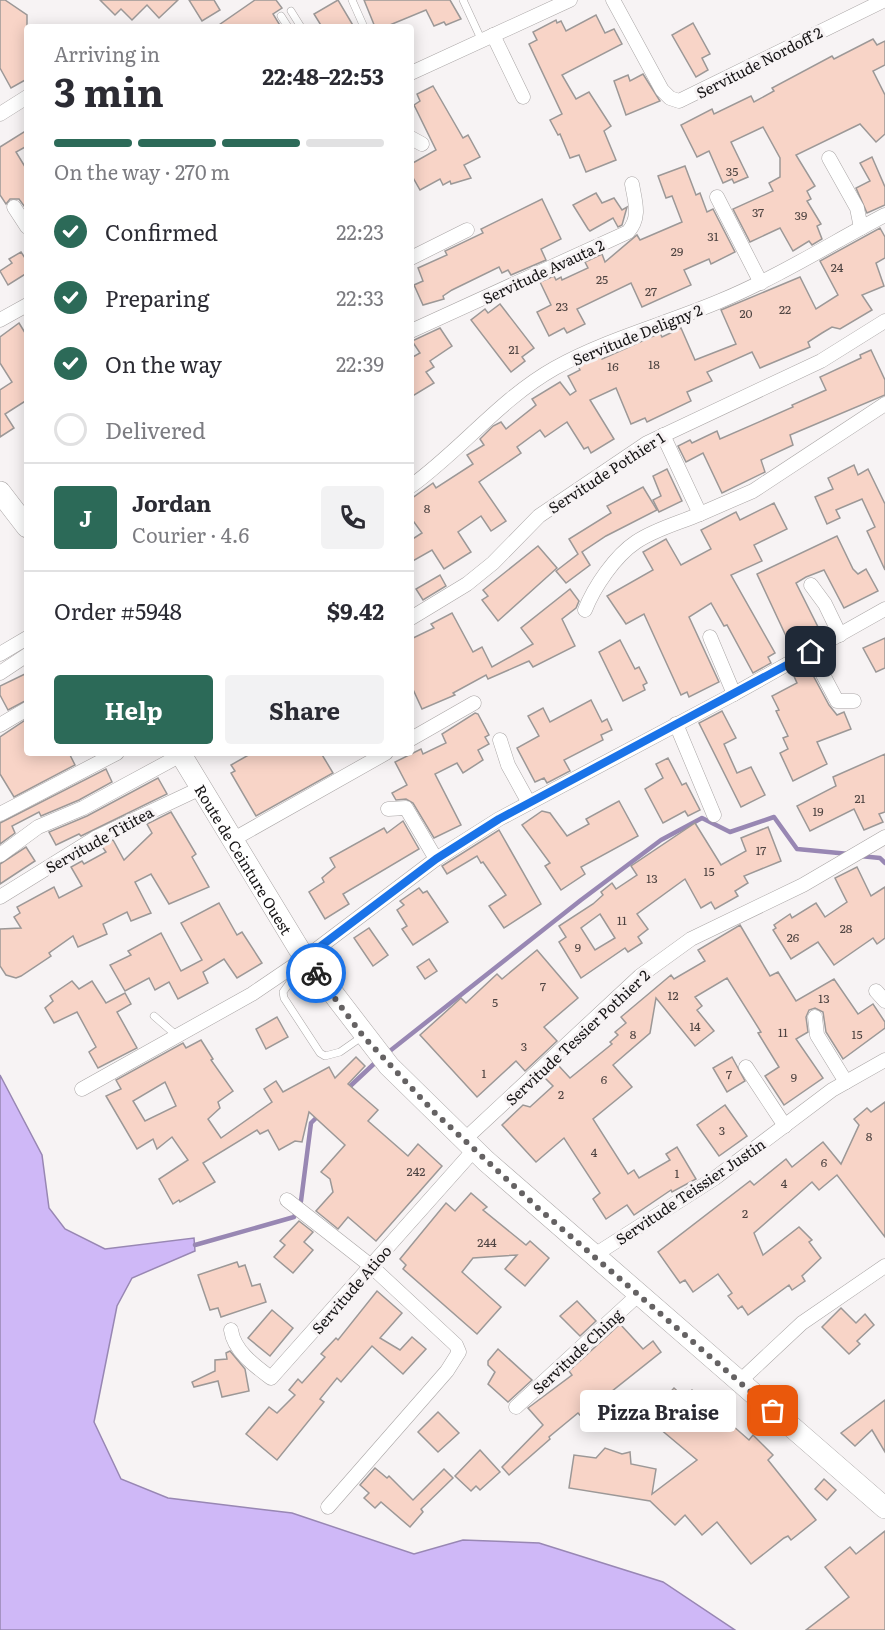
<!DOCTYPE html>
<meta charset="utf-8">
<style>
:root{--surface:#fff;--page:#f2f2f3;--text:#2b2b33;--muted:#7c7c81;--line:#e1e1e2;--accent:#2c6a58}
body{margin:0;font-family:Literata,serif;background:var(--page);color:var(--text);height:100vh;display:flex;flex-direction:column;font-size:22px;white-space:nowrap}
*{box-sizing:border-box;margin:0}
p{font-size:20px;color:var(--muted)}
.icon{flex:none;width:33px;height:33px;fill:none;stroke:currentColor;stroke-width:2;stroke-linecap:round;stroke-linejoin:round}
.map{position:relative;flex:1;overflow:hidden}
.details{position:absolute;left:24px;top:24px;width:390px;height:732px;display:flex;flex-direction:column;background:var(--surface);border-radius:6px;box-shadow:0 3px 15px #0003}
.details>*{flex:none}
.pin{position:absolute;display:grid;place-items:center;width:51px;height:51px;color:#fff;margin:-26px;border-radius:12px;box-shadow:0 3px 9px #0006}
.courier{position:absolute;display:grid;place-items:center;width:60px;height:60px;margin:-30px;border:4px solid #1a73e8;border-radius:50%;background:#fff;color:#222;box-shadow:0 2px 8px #0007}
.bubble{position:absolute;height:42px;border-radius:6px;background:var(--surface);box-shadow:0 3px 15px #0003;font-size:20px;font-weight:700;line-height:42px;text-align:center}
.headline em{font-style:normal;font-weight:700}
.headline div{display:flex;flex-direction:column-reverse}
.headline{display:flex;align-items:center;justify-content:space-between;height:102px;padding:0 30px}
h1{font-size:39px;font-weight:700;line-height:45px}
.bar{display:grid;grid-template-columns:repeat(4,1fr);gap:9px 6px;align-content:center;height:72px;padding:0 30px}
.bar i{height:8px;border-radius:4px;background:var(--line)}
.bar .selected{background:var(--accent)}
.bar p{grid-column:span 4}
.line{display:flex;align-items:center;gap:15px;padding:0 30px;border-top:2px solid var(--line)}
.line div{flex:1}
.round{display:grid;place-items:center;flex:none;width:63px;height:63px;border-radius:6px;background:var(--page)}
ol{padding:0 30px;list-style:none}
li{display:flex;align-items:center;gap:18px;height:66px}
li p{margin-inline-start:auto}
li .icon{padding:6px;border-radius:50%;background:var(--accent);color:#fff;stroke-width:4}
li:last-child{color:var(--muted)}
li i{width:33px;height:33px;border:3px solid var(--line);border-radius:50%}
.cta{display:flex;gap:12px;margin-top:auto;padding:12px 30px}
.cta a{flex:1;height:69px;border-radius:6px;background:var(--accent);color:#fff;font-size:24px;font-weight:700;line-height:69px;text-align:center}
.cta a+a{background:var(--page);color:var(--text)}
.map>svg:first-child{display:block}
</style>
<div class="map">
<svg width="885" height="1630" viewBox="0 0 885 1630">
<rect width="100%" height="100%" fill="#f7f3f4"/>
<!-- water -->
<polygon fill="#cfb8f7" stroke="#9887b3" stroke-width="1.5" points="0,1075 42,1155 49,1208 65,1229 105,1249 194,1238 195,1251 132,1278 117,1306 94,1422 121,1479 168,1498 292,1513 414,1554 463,1540 539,1543 663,1582 735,1630 0,1630"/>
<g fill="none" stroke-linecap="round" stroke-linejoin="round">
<!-- stream -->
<g stroke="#9887b3" stroke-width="4.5">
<polyline points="860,856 880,858 885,863"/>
<polyline points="386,1054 581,900 661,840 702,818 730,832 774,817 797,849 849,854"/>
<polyline points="346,1090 377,1061"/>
<polyline points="195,1245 294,1217 301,1201 311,1123 320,1114"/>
</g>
</g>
<!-- building -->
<g fill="#f8d4c7" stroke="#9c9897" stroke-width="1.5" fill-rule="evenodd">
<polygon points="0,0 5,0 27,15 27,79 11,88 0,68"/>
<polygon points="100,0 178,0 159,18 147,5 132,20 121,9 115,15"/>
<polygon points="189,0 214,0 220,10 202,21"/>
<polygon points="255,0 276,0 282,8 273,14 281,27 216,27"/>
<polygon points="338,0 354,27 322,27 314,14"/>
<polygon points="364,0 450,0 461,19 446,25 444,22 434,26 426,10 385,27 375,27"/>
<polygon points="596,15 605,33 614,29 622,44 562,75 576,99 589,92 611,126 604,131 616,160 586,172 579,155 570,158 560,134 558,135 550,120 562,114 529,44 537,40 533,32 556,20 557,23 561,21 566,31"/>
<polygon points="693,23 710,54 702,58 708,70 696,77 672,35"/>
<polygon points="873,39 877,45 885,41 885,65 873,71 885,95 885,134 876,142 860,124 796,155 815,186 807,191 811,199 807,201 821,224 817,226 822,239 812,245 809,241 793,251 780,228 750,242 733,209 773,191 769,183 780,177 780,158 763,127 731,142 748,177 734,183 732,179 723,183 709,151 697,157 681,125 712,109 714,114 751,96 754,102 774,91 772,88 832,56 834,59"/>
<polygon points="643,74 660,101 626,115 614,81 628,75 630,81"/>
<polygon points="433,86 463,138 468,135 480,157 464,165 471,178 451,184 450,181 443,185 440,179 420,190 411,174 411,164 436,150 414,105 420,101 417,94"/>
<polygon points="27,130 27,146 16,152 27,170 27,210 19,199 10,199 6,204 0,195 0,147"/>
<polygon points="872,157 885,187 885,205 867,213 856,188 870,181 860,163"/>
<polygon points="685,166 696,195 700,193 707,212 713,209 735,252 711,264 709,259 684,270 691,285 642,307 631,283 577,309 585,324 567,333 564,328 549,336 537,312 551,305 540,282 554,276 556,280 561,277 562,280 588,268 585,262 602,254 605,262 637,235 640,240 682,222 672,196 666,198 658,176"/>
<polygon points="596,193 602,203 614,198 622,210 627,207 622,225 618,227 613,218 590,231 588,229 573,205"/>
<polygon points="542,199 561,239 541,249 546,260 511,275 508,270 502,273 499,267 452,290 443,296 444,299 423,305 414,285 423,281 418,268 447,255 445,251 483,233 481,229"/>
<polygon points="880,228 885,237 885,258 876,263 884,286 862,295 872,310 840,329 832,327 822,333 808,342 810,347 760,368 752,352 707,372 712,381 687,392 691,401 647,422 645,418 631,424 616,388 590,400 614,439 591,453 588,447 584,449 567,422 545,437 540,430 517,447 521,453 479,482 506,521 491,531 481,516 458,532 471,552 444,569 432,550 411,562 411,540 422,533 411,518 411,499 433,483 436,488 473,464 467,455 484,445 480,439 493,426 501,422 506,429 536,405 532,399 560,382 570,395 576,391 568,376 580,370 578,366 600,356 602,359 660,333 662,337 681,328 695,360 736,344 721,310 800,277 816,309 838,295 820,261"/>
<polygon points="21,252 27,261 27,273 8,285 0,271 12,263 9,259"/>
<polygon points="500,304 534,348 522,357 525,361 511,372 471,320 485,309 488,313"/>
<polygon points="19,323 27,336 27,400 5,414 14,428 0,437 0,390 12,382 0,363 0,337"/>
<polygon points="440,328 452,346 430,361 434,367 426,372 434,383 411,397 411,358 420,353 412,341"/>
<polygon points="871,350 885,380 885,395 790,435 793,445 761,460 765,472 722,493 703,453 686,462 678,446 690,440 692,443 717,431 720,439 793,407 792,405 826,390 820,377 861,358 860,355"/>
<polygon points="854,465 858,475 868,469 885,504 885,570 867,531 875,527 862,499 836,510 840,518 827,524 815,497 833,489 828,478"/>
<polygon points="667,469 682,501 659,512 653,500 661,496 653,476"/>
<polygon points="643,487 657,510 606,536 582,552 590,565 566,583 556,571 578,554 569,539 611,513 607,506"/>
<polygon points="774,503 787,529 754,545 762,561 731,575 775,653 768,657 771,663 753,673 727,625 724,626 711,603 689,617 719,682 689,697 687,692 681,695 644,614 626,624 607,596 653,570 643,552 666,539 681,565 711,549 701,530 736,512 740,520"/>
<polygon points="837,536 853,569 858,574 866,569 878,591 844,608 824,570 806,577 796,583 821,633 808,640 802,628 786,636 757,574"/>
<polygon points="538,546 557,568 498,621 482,600 488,596 483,590"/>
<polygon points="440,575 446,586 423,600 416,589"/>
<polygon points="570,589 579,601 576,608 562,619 575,646 533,667 529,661 488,679 486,675 453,693 455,695 422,709 411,685 411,639 434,628 431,624 452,613 473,652 482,647 492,667 533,644 521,628"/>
<polygon points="885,638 885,668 876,672 863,648"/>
<polygon points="620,640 635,669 639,667 647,683 643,685 645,690 623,701 599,652"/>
<polygon points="808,666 829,705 837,715 844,712 851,729 817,742 827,764 793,781 780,753 788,749 783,738 788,736 776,711 779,710 772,696 797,683 793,674"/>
<polygon points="27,673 27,700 8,710 0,695 0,686"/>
<polygon points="591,700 602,722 607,719 612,730 601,735 603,740 564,760 570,771 547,783 544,778 535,782 517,748 539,736 528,716 543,708 550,722"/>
<polygon points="722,711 736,738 724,744 737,773 751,767 765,795 741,807 699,723"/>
<polygon points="475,713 478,714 489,735 485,737 489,744 478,750 483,760 463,773 457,763 435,774 461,825 434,838 413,803 406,799 396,800 392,793 407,785 395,762 421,749 423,754 446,743 442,734"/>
<polygon points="27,719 27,753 69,753 75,765 14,797 0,774 0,737"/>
<polygon points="252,753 321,753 333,773 256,816 231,773 235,771 231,765"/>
<polygon points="885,754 885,812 879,814 883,822 864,830 854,809 810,831 797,806 836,786 833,777"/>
<polygon points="668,758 682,785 686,783 700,810 688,816 685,811 663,823 645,789 663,778 656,764"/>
<polygon points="106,769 112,782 79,800 41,816 39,812 12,826 15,833 0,844 0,823"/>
<polygon points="158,778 167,794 81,836 79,834 56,845 49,832 87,816"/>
<polygon points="619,801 638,836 581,867 585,874 561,890 545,866 550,863 522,825 542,811 550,813 567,836 589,824 586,819"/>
<polygon points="171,812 196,854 192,857 209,887 169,904 151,874 135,882 151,913 131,921 127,912 103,924 107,934 78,947 73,936 49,953 51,956 21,976 16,978 6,975 0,966 0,929 21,928 14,917 20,913 17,907 54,887 59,898 82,886 71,867 82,861 84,864 106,852 101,845 113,840 124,860 152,833 147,824"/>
<polygon points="403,821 419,849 343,894 349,904 325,919 309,892 324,882 322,878 335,867 330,858 384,828 387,833"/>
<path d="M695 823 721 865 746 851 741 838 768 827 781 861 744 876 748 883 735 891 738 896 715 909 711 902 701 908 685 879 637 914 648 929 638 937 642 943 628 952 625 948 581 978 559 942 566 937 559 926 593 904 603 895 601 892 612 883 616 889 637 875 631 866ZM600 914 615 938 595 950 581 928Z"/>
<polygon points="499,830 541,904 504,928 489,906 506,895 483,862 481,863 477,856 447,874 442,866"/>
<polygon points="26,847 35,861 0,884 0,864"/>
<polygon points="857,867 871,896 885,887 885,938 877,944 873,938 834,965 818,942 791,959 773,930 776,928 774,925 790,914 792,918 816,903 825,917 847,902 835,878"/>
<polygon points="419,888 423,893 427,891 448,922 413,945 402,929 407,926 397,910 404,905 400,901"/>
<polygon points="219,903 237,935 242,932 262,963 237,978 224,959 203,972 208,983 178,999 169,982 155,990 149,978 125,991 110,965 131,955 128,951 161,933 181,971 202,960 181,923"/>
<polygon points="740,925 770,976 778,972 796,1001 834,979 858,1014 873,1004 885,1022 885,1028 843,1059 826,1032 823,1012 815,1008 809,1010 806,1017 808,1032 796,1039 823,1078 784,1105 765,1076 779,1067 758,1033 761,1032 727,978 695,997 702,1006 697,1010 714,1031 695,1046 656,998 650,1033 613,1065 632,1087 593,1119 628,1174 634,1170 639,1178 670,1160 666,1154 677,1147 696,1179 672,1192 671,1190 634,1215 627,1205 606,1219 593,1199 600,1193 564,1138 536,1162 502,1125 523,1105 530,1107 553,1086 544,1077 558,1065 570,1078 612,1044 610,1042 618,1035 615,1032 626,1023 621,1017 671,975 674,979 705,961 698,950"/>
<polygon points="369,928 388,955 373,966 354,938"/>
<polygon points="537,950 578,998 544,1027 557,1041 525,1071 516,1061 477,1097 420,1035 461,998 466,1003 497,974 502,979"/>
<polygon points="429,959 437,971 425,979 417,967"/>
<polygon points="72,981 79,989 92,981 106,1003 125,993 131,1004 117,1012 137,1048 98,1068 89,1052 96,1047 77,1012 54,1023 45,1008 53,1001 50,996"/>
<polygon points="277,1017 288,1037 266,1049 256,1029"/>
<path d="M201 1040 213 1059 211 1060 233 1091 218 1102 220 1108 208 1119 221 1138 272 1102 264 1089 276 1081 283 1092 329 1067 335 1078 356 1057 365 1066 348 1084 378 1110 368 1121 408 1156 418 1144 442 1166 376 1241 348 1217 338 1229 316 1211 333 1192 330 1179 321 1172 345 1145 309 1112 302 1142 295 1141 279 1150 268 1130 260 1134 257 1130 203 1163 215 1182 180 1202 179 1200 173 1204 159 1179 188 1160 172 1137 157 1149 153 1139 137 1149 106 1096 121 1089 116 1080 183 1043 186 1048ZM165 1082 176 1106 145 1121 133 1101Z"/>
<polygon points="732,1057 745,1081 727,1092 713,1068"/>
<polygon points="885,1102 885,1237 837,1175 819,1190 812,1182 754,1233 763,1255 799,1227 812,1240 809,1242 821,1258 802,1276 805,1281 792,1290 789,1285 748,1315 742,1306 738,1309 728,1296 732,1293 718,1274 693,1292 685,1280 680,1283 658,1252 750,1181 754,1185 786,1159 792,1167 823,1142 841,1164 859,1125 854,1119 867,1108 871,1112"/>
<polygon points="725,1105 747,1136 719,1156 697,1125"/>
<polygon points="471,1193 487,1207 483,1210 526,1245 530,1241 549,1258 525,1286 505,1269 517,1255 473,1258 462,1272 501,1307 477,1334 403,1269 406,1265 400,1259 446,1203 455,1211"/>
<polygon points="299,1221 313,1232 304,1242 313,1250 293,1273 274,1257 285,1245 280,1241"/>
<polygon points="237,1262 239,1267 245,1265 252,1286 260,1284 266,1302 221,1317 218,1308 210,1310 198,1275"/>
<polygon points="377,1291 402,1313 380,1338 400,1350 412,1337 426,1349 403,1374 372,1346 341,1382 337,1378 320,1399 324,1402 277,1460 246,1434 269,1407 277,1413 295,1395 289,1390 298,1379 302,1383 325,1357 321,1354 336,1338 338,1340"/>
<polygon points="577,1301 596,1321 580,1336 560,1316"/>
<polygon points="841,1308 856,1323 865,1314 874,1325 857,1341 860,1344 849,1354 822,1327"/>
<polygon points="272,1310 293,1328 270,1356 248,1338"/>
<polygon points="620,1324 643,1349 653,1341 661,1352 611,1392 617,1400 611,1406 613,1409 600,1420 598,1418 589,1425 578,1413 549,1437 550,1439 509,1475 502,1467 543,1425 528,1408 572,1375 569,1371"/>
<polygon points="498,1349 532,1380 508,1402 488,1384 495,1372 488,1365 488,1361"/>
<polygon points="230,1351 245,1369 249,1391 222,1397 218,1381 194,1387 192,1382 215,1371 215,1360 227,1359 226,1353"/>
<polygon points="674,1388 685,1398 692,1390 749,1440 753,1435 773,1455 768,1460 816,1520 791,1540 788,1536 784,1538 751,1564 717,1522 702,1535 685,1515 675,1525 650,1501 569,1488 574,1455 596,1458 605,1448 622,1454 630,1452 631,1464 656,1469 652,1494 697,1460 647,1418"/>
<polygon points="885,1400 885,1452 872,1430 855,1446 841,1433"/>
<polygon points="438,1412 459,1433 438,1452 418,1432"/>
<polygon points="480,1450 500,1472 480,1490 476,1486 471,1491 455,1476"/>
<polygon points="375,1468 387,1478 389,1476 413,1500 444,1469 453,1478 421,1509 423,1512 410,1527 381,1502 375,1508 364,1498 369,1493 360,1485"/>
<polygon points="824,1479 836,1490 827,1500 815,1489"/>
<polygon points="885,1531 885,1630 806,1630 849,1597 825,1567 850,1547 856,1554"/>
</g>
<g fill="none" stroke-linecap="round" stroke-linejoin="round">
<!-- lane casing -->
<g stroke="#a9a5a5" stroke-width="8">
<g id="lane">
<polyline points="352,0 364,27"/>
<polyline points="463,0 482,41"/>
<polyline points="291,11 301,27"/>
<polyline points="281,16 288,27"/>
<polyline points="309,969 291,981 283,992 284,998 320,1053 325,1056 340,1052 363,1036"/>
<polyline points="154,1016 176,1035"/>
</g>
</g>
<!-- street casing -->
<g stroke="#a9a5a5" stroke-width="15">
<g id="street">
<polyline points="613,0 662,90 670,98 679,101 885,0"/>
<polyline points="493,35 523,97"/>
<polyline points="411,73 570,0"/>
<polyline points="0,114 27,97"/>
<polyline points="411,138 422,144"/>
<polyline points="829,158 857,208 861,228"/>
<polyline points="717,197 761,283"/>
<polyline points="14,207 27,227"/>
<polyline points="411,258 467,230"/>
<polyline points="0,320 27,305"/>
<path d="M411 331 628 232C641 217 635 202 632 184"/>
<polyline points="663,435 700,514 753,491 885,404"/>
<path d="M411 486C462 449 500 399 555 368 607 339 666 324 720 301 778 277 830 244 885 215"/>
<polyline points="811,585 825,604 840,635"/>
<path d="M585 610C594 587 615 556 636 542 655 529 679 523 700 514"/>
<polyline points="411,618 467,584 493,563 539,516 647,443 821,361 885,321"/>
<polyline points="710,637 734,694"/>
<polyline points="811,652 837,701 854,701"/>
<polyline points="0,654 27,638"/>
<polyline points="0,673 27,655"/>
<polyline points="676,724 714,815"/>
<polyline points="0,725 27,709"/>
<polyline points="411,739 474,703"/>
<polyline points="500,740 508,765 529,803"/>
<polyline points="388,809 406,808 436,859"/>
<polyline points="0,814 117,753"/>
<polyline points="232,840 386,753"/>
<polyline points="0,855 38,827 83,808 181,755"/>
<polyline points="0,897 97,837 201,788"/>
<polyline points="876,991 885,1001"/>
<polyline points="815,1017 817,1035 846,1082"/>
<polyline points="746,1067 785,1126"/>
<polyline points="82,1089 252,994 305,958 436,859 499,819 734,694 885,609"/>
<polyline points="464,1140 640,976 691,939 803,885 885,837"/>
<polyline points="287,1200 371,1266 456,1345 459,1352 447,1371 328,1507"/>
<polyline points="593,1256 715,1178 832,1090 885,1060"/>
<path d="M231 1330C234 1351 255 1366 271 1378L474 1150"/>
<polyline points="739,1382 802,1323 885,1266"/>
<polyline points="516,1407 638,1295"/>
</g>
</g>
<!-- primary casing -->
<g stroke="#a9a5a5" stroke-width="22">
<g id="primary">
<polyline points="0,492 27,527"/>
<path id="s1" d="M180 753 299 949 389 1066 486 1161 885 1508"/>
</g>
</g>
<!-- lane -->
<use href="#lane" stroke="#fff" stroke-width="7"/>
<!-- street -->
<use href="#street" stroke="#fff" stroke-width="14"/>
<!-- primary -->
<use href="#primary" stroke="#fff" stroke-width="21"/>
</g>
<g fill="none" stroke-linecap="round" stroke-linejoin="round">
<!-- done -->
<polyline stroke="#656263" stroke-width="6" stroke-dasharray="0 10.8" points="316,973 363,1036 435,1113 539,1209 773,1411"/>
<!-- route -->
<polyline stroke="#1a73e8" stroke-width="8" points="316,973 305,958 436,859 499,819 811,652"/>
</g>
<g text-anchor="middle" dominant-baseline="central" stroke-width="6" stroke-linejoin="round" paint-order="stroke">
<!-- number labels -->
<g font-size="12" fill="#4e4442">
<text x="732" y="171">35</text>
<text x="758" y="212">37</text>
<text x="801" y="215">39</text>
<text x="713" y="236">31</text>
<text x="677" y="251">29</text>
<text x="837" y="267">24</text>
<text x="602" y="279">25</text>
<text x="651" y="291">27</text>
<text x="562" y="306">23</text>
<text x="785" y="309">22</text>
<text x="746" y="313">20</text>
<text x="514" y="349">21</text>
<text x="654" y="364">18</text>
<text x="613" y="366">16</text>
<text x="427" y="508">8</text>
<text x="860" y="798">21</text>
<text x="818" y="811">19</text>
<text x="761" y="850">17</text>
<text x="709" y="871">15</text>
<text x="652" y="878">13</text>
<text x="622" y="920">11</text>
<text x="846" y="928">28</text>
<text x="793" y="937">26</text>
<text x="578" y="947">9</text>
<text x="543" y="986">7</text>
<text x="673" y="995">12</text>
<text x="824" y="998">13</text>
<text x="495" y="1002">5</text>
<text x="695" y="1026">14</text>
<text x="783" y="1032">11</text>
<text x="633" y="1034">8</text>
<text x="857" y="1034">15</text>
<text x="524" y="1046">3</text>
<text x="484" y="1073">1</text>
<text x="729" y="1074">7</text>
<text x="794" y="1077">9</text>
<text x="604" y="1079">6</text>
<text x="561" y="1094">2</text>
<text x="722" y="1130">3</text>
<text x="869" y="1136">8</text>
<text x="594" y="1152">4</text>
<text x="824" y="1162">6</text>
<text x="416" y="1171">242</text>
<text x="677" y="1173">1</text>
<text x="784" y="1183">4</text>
<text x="745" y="1213">2</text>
<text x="487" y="1242">244</text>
</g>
<!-- street labels -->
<g font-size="15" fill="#161415" stroke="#f7f3f4">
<text transform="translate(759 62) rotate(-27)">Servitude Nordoff 2</text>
<text transform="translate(543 271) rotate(-25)">Servitude Avauta 2</text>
<text transform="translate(637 334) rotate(-22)">Servitude Deligny 2</text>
<text transform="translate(606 472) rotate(-33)">Servitude Pothier 1</text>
<text transform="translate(99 839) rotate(-29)">Servitude Tititea</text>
<text stroke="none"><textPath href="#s1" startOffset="124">Route de Ceinture Ouest</textPath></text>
<text transform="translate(577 1037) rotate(-43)">Servitude Tessier Pothier 2</text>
<text transform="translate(690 1191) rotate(-34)">Servitude Teissier Justin</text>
<text transform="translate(351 1289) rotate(-49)">Servitude Atioo</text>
<text transform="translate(577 1351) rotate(-43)">Servitude Ching</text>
</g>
</g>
</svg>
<div class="pin" style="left:773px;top:1411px;background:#ea580c"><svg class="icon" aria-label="bag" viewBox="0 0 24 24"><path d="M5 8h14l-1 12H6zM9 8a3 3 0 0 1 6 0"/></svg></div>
<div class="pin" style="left:811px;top:652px;background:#1f2937"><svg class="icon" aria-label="home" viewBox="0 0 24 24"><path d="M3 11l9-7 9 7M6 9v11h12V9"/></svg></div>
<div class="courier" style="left:316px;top:973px"><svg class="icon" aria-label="bike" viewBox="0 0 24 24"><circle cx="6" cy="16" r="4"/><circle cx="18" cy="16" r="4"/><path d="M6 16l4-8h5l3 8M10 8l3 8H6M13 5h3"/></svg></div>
<div class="bubble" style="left:580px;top:1390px;width:156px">Pizza Braise</div>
<section class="details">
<div class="headline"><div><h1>3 min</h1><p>Arriving in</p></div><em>22:48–22:53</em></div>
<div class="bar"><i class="selected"></i><i class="selected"></i><i class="selected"></i><i></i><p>On the way · 270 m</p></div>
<ol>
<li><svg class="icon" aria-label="check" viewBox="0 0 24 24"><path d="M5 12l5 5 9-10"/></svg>Confirmed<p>22:23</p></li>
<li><svg class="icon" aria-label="check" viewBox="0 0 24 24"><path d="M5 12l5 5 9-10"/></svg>Preparing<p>22:33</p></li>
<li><svg class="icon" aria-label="check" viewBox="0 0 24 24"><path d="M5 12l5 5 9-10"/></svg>On the way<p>22:39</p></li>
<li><i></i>Delivered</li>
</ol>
<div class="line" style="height:108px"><b class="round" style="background:var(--accent);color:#fff">J</b><div><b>Jordan</b><p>Courier · 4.6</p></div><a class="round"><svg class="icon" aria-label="phone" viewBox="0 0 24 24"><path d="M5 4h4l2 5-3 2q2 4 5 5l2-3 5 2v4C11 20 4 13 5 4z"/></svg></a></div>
<div class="line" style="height:78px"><div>Order #5948</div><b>$9.42</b></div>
<div class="cta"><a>Help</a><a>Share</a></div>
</section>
</div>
